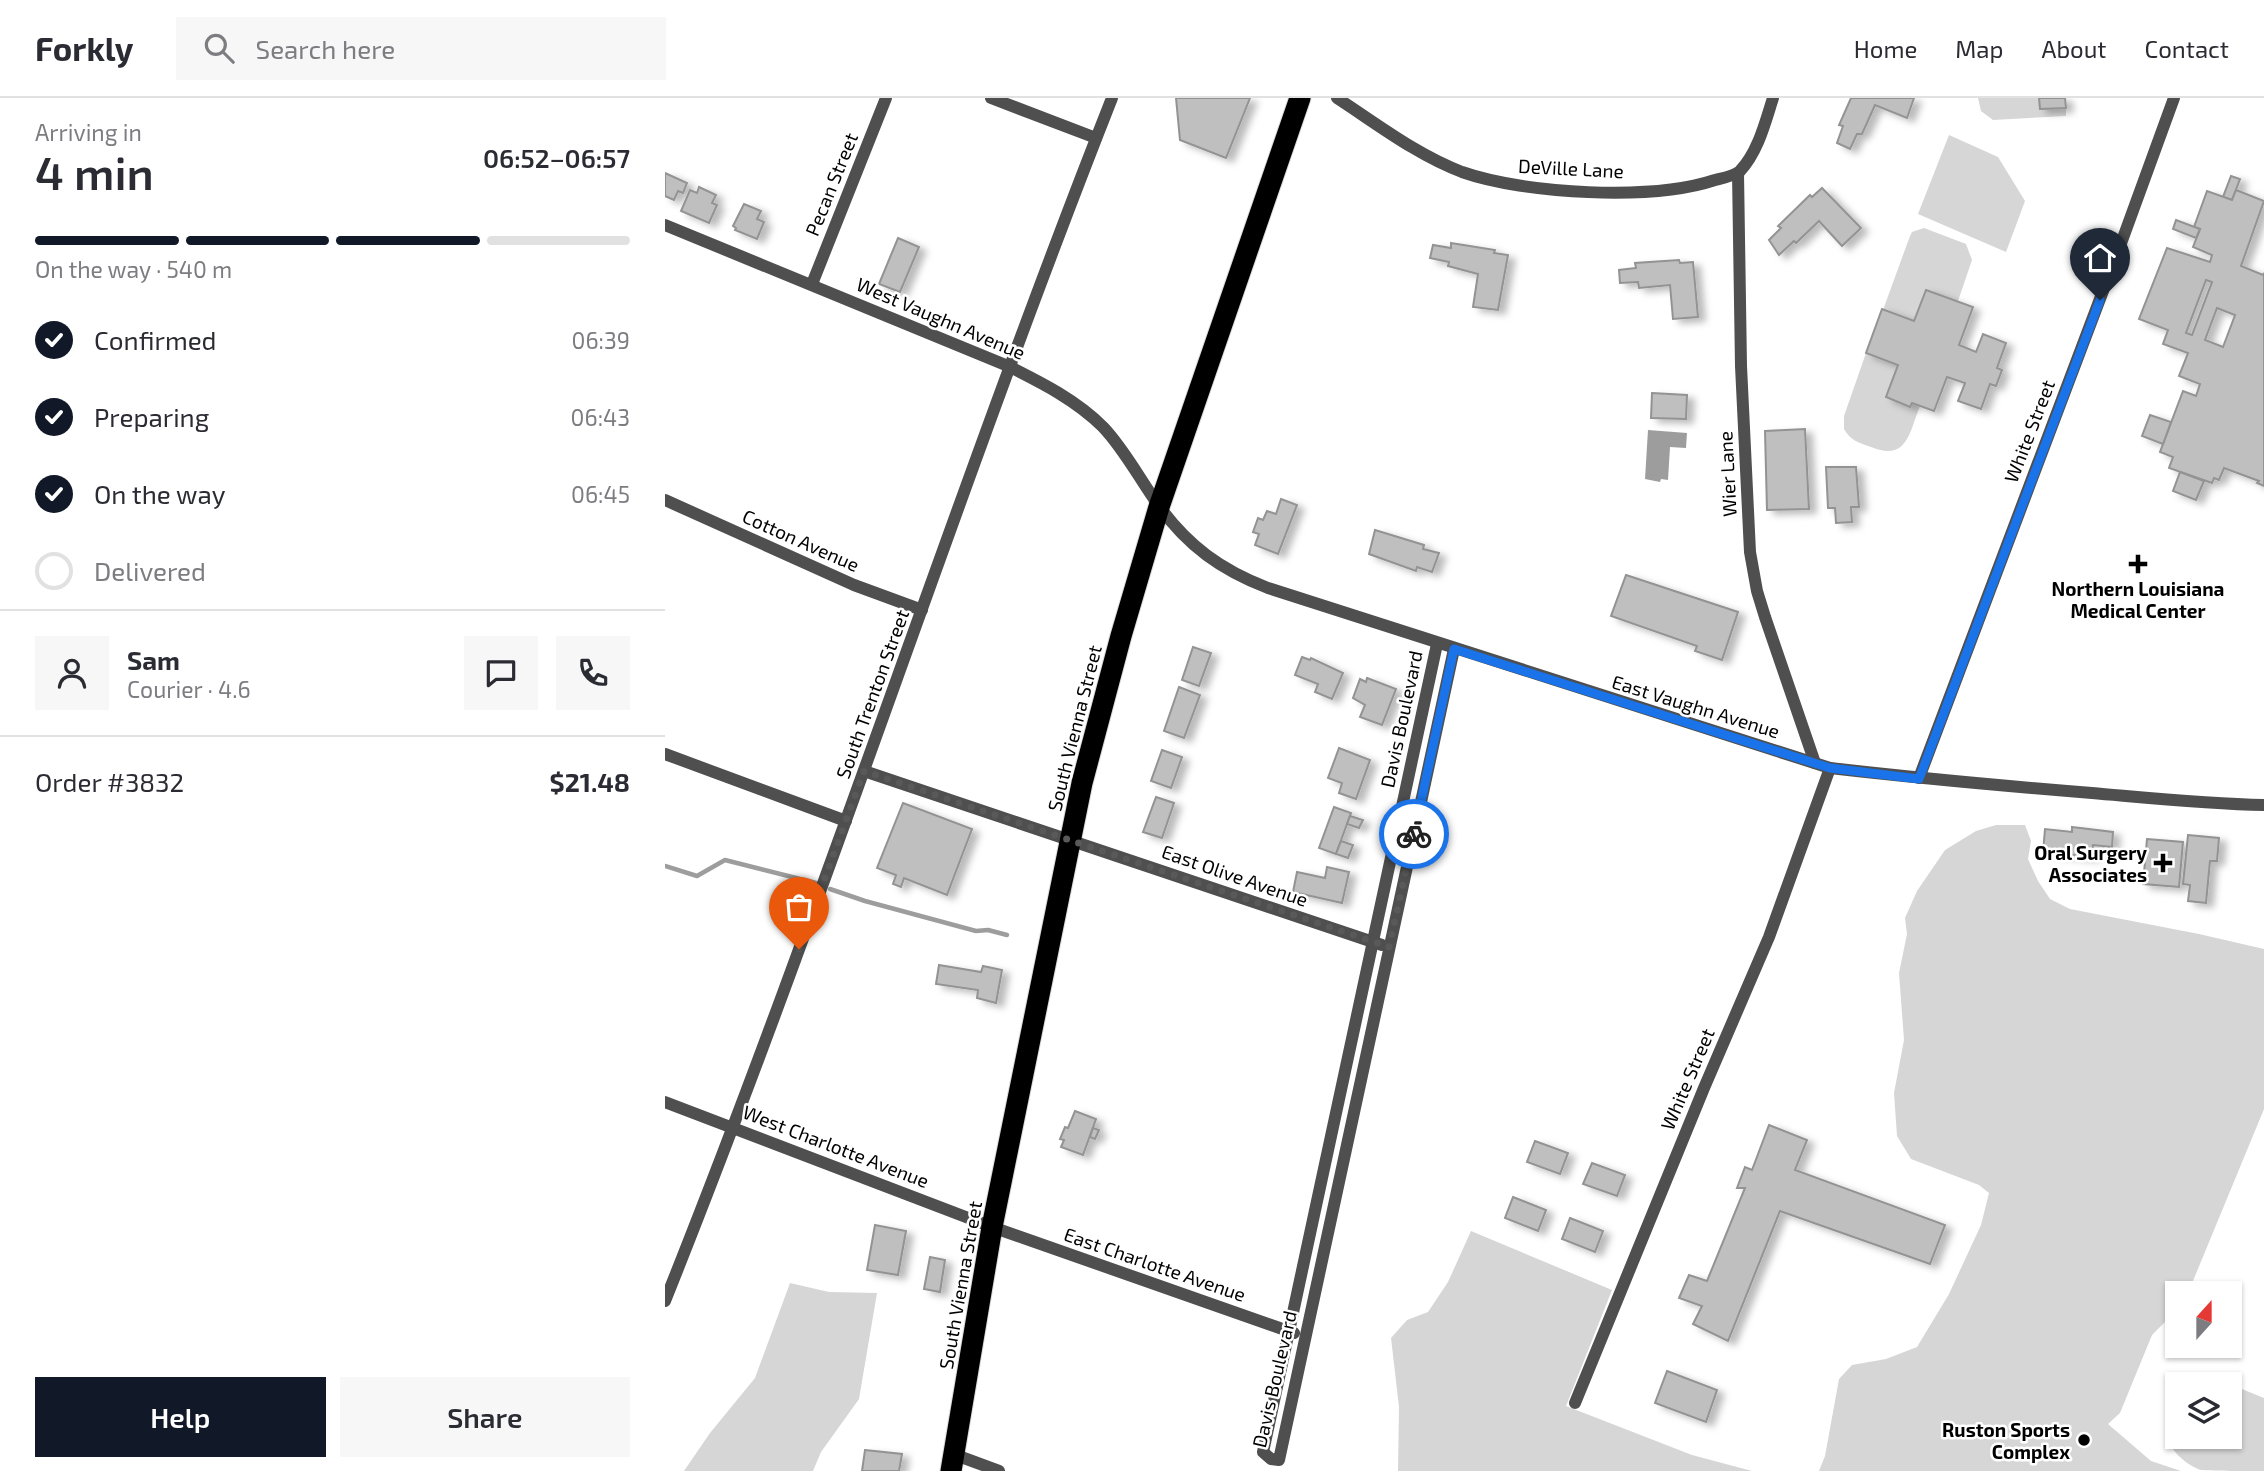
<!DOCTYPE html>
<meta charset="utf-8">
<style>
:root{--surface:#fff;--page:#f7f7f7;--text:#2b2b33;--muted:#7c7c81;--line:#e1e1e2;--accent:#111827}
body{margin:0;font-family:"Exo 2",sans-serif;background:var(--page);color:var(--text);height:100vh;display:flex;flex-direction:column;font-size:26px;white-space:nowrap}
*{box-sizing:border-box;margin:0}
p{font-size:23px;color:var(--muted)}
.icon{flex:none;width:38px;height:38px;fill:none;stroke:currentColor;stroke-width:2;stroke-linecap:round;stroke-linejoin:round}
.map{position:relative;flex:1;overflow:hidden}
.details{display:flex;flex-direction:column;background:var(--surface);width:665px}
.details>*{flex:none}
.needle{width:46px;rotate:21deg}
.controls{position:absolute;left:1500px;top:1183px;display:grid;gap:14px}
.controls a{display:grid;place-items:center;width:77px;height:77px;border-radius:0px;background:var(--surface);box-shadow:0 2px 5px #0004;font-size:35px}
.pin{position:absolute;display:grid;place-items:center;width:60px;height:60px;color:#fff;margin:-72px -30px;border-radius:50% 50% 50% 0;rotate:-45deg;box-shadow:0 0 7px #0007}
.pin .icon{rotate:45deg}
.courier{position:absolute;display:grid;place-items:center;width:70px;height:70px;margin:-35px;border:5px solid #1a73e8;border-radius:50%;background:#fff;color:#222;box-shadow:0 2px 9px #0007}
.headline em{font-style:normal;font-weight:600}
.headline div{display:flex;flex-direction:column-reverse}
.headline{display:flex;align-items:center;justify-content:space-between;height:119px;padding:0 35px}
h1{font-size:46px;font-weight:600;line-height:52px}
.bar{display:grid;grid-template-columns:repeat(4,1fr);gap:10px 7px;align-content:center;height:84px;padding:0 35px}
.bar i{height:9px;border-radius:5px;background:var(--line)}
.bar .on{background:var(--accent)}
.bar p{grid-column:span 4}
.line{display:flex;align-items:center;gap:18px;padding:0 35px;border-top:2px solid var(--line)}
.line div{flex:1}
.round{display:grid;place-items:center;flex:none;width:74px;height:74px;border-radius:0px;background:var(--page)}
ol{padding:0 35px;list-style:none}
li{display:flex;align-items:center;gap:21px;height:77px}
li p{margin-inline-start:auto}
li .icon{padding:7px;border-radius:50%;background:var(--accent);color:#fff;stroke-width:4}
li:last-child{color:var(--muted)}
li i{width:38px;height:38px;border:4px solid var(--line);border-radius:50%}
.button{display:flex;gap:14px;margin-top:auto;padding:14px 35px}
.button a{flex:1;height:80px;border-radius:0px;background:var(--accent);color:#fff;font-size:28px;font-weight:600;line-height:80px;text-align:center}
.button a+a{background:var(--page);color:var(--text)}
header{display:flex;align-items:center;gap:42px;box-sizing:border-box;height:98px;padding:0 35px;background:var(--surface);border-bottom:2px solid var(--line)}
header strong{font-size:33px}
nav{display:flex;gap:38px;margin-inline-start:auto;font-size:24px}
.search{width:490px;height:63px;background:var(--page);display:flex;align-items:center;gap:18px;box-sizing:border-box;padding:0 24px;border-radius:0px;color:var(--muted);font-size:26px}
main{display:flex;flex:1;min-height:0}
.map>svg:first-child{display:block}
</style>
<header>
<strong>Forkly</strong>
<div class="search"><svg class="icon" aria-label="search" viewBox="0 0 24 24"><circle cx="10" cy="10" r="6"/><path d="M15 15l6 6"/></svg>Search here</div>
<nav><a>Home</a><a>Map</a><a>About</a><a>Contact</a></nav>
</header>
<main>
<section class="details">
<div class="headline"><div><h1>4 min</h1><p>Arriving in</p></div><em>06:52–06:57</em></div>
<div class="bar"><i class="on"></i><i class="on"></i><i class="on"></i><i></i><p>On the way · 540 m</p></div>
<ol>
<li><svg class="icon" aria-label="check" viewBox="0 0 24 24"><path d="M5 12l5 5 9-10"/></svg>Confirmed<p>06:39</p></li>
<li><svg class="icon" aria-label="check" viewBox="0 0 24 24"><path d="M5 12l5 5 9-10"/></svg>Preparing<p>06:43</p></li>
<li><svg class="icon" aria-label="check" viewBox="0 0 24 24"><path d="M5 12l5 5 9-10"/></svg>On the way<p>06:45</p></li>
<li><i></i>Delivered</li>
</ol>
<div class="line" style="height:126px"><a class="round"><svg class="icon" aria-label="person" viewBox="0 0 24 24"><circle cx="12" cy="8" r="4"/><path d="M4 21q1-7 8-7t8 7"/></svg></a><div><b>Sam</b><p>Courier · 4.6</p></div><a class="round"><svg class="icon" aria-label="chat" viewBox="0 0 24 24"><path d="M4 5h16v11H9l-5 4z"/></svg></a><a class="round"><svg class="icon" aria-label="phone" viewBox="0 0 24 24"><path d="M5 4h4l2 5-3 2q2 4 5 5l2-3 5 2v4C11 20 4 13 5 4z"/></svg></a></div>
<div class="line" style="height:91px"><div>Order #3832</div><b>$21.48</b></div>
<div class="button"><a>Help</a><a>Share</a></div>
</section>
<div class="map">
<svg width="1599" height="1373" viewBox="0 0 1599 1373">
<defs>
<filter id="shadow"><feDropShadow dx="7" dy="4" stdDeviation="3.5" flood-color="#0004"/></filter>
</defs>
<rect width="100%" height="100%" fill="#fff"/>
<!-- green -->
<g fill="#d6d6d6">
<polygon points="1313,0 1374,0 1375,11 1401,10 1401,18 1328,22 1316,13"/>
<polygon points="1284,37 1333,59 1360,103 1341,154 1253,116"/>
<polygon points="1259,130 1301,146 1307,162 1293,203 1261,192 1249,223 1218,212 1245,138 1247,134"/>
<path d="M1201 255 1233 267 1221 299 1245 309 1247 305 1255 308C1244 335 1242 364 1206 349 1194 345 1185 342 1179 331V318Z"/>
<polygon points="1331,727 1360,727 1366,743 1363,761 1373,783 1385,801 1405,811 1534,836 1599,851 1599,1011 1523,1195 1512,1195 1512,1212 1487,1237 1455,1315 1443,1326 1486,1363 1516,1373 1154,1373 1160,1358 1174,1281 1187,1267 1221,1261 1252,1249 1284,1196 1316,1127 1324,1095 1314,1087 1246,1061 1232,1038 1229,995 1239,942 1234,875 1242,836 1240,820 1252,793 1280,752 1311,733"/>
<polygon points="806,1133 947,1192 901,1308 1027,1357 1087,1373 733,1373 734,1309 726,1240 742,1222 763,1214 783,1184"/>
<polygon points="125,1185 164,1194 212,1195 194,1301 156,1354 148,1373 19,1373 45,1335 90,1280"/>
<path d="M1557 1283 1599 1300V1373C1585 1373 1548 1373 1536 1372 1523 1368 1507 1354 1503 1342L1511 1338 1530 1347 1534 1339H1564V1286H1556Z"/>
</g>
<!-- water -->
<polygon fill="#9d9d9d" points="983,332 1022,335 1021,350 1005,349 1003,382 996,381 995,384 980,381"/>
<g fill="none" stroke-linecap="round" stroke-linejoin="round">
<!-- stream -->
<g stroke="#9d9d9d" stroke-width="4.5">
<polyline points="0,768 32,778 60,762 151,785"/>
<polyline points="165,791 200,803 311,833 323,832 342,837"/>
</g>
</g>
<!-- building -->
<g fill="#bfbfbf" stroke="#939393" stroke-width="2" fill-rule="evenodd" filter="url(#shadow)">
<polygon points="511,0 585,0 561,60 515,42"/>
<polygon points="1186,0 1249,0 1242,20 1210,7 1197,36 1192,36 1185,51 1172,45 1178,28 1174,27"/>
<polygon points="1374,0 1400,0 1401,10 1375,11"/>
<polygon points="0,75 22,85 18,95 13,93 9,102 0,98"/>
<polygon points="1566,78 1575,81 1567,102 1558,99"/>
<polygon points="34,89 51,97 47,105 52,107 44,125 16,113 25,92 32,95"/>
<polygon points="1157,90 1196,130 1177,148 1154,123 1131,145 1129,143 1114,157 1104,142 1116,130 1113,128 1145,97 1147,99"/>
<path d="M1571 92 1599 103 1576 168 1598 177 1599 175V388L1592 385 1594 383 1559 370 1554 382 1549 380 1547 385 1504 370 1508 359 1495 354 1518 293 1531 298 1535 286 1514 278 1523 255 1498 246 1503 232 1474 221 1502 150 1545 164 1547 157 1528 149 1535 131 1529 129 1542 93 1567 102ZM1541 182 1547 184 1527 237 1521 235ZM1552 210 1570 217 1558 249 1540 242Z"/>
<polygon points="79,106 96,113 92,121 99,124 92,141 70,132 71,130 68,128"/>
<polygon points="1511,122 1535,131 1531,140 1508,131"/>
<polygon points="233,140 254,149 235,194 214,186"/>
<polygon points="786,145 830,152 829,155 843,157 833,212 808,209 813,176 783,168 784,164 765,160 768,147 786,150"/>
<polygon points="1014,162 1015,165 1028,164 1033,219 1008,221 1005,187 974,190 973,184 955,185 954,172 971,170 970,165"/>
<polygon points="1261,192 1308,209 1294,247 1311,254 1318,236 1341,245 1332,270 1337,272 1331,288 1325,286 1316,311 1293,303 1300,285 1282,279 1269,313 1247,305 1245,309 1221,299 1233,267 1201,255 1217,211 1249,223"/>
<polygon points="987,295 1022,297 1021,321 986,320"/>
<polygon points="1485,317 1506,324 1498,346 1477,338"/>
<polygon points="1140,331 1144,411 1102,412 1100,333"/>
<polygon points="1161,369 1191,369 1194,409 1186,409 1187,424 1171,425 1170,410 1163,410"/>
<polygon points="1515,374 1539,383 1531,402 1508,393"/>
<polygon points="616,401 632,407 613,456 590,447 594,436 588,434 593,420 598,422 602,413 611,416"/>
<polygon points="710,432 759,447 758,451 774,455 767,474 752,469 751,473 704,456"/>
<polygon points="961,477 1073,514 1057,562 1030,553 1032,548 946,518"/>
<polygon points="528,549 546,555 534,588 517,582"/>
<polygon points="637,559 645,562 646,560 678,575 667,601 650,594 653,586 630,577"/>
<polygon points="702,580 731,591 717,627 695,619 700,607 688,600 695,581 701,584"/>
<polygon points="514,589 535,597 519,640 499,633"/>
<polygon points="674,650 705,662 691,701 674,695 677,685 663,680"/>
<polygon points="497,652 517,659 506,690 486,683"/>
<polygon points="491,699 509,705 497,740 478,734"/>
<polygon points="238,705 307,731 282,797 239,780 236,789 228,786 231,777 212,770"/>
<polygon points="669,709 686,715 671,756 654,750"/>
<polygon points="685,718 698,722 694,730 682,726"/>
<polygon points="1407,729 1448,734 1447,749 1428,747 1427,759 1378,754 1380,731 1407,734"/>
<polygon points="1523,737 1554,740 1552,763 1545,763 1541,805 1523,803 1525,787 1518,786"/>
<polygon points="1482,741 1518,744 1514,789 1478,786"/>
<polygon points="676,743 688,747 683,760 671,756"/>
<polygon points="662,769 684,774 677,805 628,794 632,774 660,780"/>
<polygon points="274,867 316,874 318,868 337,872 331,905 312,900 313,892 271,886"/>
<polygon points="410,1013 431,1021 418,1057 396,1049 399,1042 395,1041 400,1029 403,1030"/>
<polygon points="1104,1027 1142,1042 1130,1072 1280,1127 1265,1166 1115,1113 1063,1243 1028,1226 1037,1208 1014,1200 1024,1177 1042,1183 1080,1090 1072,1090 1080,1069 1087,1072"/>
<polygon points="428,1030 434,1032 430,1041 425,1039"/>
<polygon points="870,1043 903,1055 895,1076 862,1064"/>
<polygon points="927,1065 960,1077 952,1098 918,1086"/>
<polygon points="848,1099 881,1112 873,1133 840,1120"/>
<polygon points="905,1120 938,1133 930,1154 897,1141"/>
<polygon points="210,1127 241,1133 233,1177 202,1172"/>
<polygon points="265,1159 280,1162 275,1194 259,1191"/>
<polygon points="1002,1273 1052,1292 1041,1324 990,1305"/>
<polygon points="200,1352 237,1356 234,1373 197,1373"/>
</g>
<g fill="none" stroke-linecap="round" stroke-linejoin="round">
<!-- highway casing -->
<g stroke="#dbdbdb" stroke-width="23">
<polyline id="highway" points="286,1373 327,1129 417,685 456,538 494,409 635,0"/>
</g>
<!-- street -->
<g stroke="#4f4f4f" stroke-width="12">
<polyline points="326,0 431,40"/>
<path d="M672 0C712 26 752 57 797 74 860 96 987 103 1050 82 1058 80 1069 78 1075 73 1093 54 1100 25 1108 0"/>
<polyline points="1073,75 1076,268 1085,454 1092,493 1100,519 1150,665"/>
<path d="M0 127 343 268C377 285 411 302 438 329 460 352 475 382 494 408 523 448 556 472 603 490L1165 670C1252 680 1340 688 1427 695 1485 700 1542 706 1599 707"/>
<polyline points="147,186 221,0"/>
<polyline points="0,402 189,487 257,512"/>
<polyline points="772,546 598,1354 606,1361 614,1362 789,551"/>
<polyline points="0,656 181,723"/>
<polyline points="199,673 717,847"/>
<polyline points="1254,680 1458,140 1509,0"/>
<polyline points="0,1004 327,1129 629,1235"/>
<path d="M0 1203C159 806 290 398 447 0"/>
<polyline points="910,1305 1039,990 1104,839 1165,670"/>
<polyline points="288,1356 334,1373"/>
</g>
<!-- highway -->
<use href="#highway" stroke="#000" stroke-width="21"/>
</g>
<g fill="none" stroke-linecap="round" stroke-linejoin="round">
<!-- done -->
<polyline stroke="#595959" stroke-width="7" stroke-dasharray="0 12.6" points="134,851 199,673 724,849 749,736"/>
<!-- route -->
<polyline stroke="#1a73e8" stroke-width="9" points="749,736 789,551 1165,670 1254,681 1435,202"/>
</g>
<!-- markers -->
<g fill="#000" stroke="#fff" stroke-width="2.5">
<path d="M1469.5 455.5h7v7h7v7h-7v7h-7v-7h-7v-7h7z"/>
<path d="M1494.5 754.5h7v7h7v7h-7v7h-7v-7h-7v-7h7z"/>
<circle cx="1419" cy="1342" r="7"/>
</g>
<g text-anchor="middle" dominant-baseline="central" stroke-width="5" stroke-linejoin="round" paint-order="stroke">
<!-- street labels -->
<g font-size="19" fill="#000" stroke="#fff">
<text transform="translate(906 70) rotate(3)">DeVille Lane</text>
<text transform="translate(166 86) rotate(-68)">Pecan Street</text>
<text transform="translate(276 220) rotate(23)">West Vaughn Avenue</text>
<text transform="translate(1364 333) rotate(-69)">White Street</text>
<text transform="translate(1062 376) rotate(-93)">Wier Lane</text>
<text transform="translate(136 442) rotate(24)">Cotton Avenue</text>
<text transform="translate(207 596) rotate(-70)">South Trenton Street</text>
<text transform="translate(1031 608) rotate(17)">East Vaughn Avenue</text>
<text transform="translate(736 621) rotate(-78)">Davis Boulevard</text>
<text transform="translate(409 630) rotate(-76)">South Vienna Street</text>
<text transform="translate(570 777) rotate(19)">East Olive Avenue</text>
<text transform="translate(1022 981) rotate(-67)">White Street</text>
<text transform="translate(171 1048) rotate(21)">West Charlotte Avenue</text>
<text transform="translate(490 1166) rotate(19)">East Charlotte Avenue</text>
<text transform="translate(295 1187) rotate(-80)">South Vienna Street</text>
<text transform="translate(609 1281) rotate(-77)">Davis Boulevard</text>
</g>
<!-- poi labels -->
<g font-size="19" font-weight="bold" fill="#000" stroke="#fff" text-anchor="end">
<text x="1473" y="490" text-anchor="middle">Northern Louisiana<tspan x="1473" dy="22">Medical Center</tspan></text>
<text x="1482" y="754">Oral Surgery<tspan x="1482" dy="22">Associates</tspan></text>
<text x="1405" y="1331">Ruston Sports<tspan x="1405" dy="22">Complex</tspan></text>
</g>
</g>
</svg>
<div class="controls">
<a><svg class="needle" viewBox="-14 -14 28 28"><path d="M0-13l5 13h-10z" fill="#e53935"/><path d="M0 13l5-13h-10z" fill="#7c7c81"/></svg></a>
<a><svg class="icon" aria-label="layers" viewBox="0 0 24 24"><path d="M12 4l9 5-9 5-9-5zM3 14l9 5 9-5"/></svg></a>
</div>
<div class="pin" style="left:134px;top:851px;background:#ea580c"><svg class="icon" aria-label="bag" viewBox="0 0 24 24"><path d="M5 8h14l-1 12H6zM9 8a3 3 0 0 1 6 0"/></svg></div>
<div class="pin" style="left:1435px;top:202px;background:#1f2937"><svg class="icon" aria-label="home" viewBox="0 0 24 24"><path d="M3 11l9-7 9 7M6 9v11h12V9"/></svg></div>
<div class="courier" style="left:749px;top:736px"><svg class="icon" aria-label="bike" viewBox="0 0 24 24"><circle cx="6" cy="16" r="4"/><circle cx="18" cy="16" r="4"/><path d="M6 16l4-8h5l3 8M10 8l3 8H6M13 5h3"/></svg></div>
</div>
</main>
